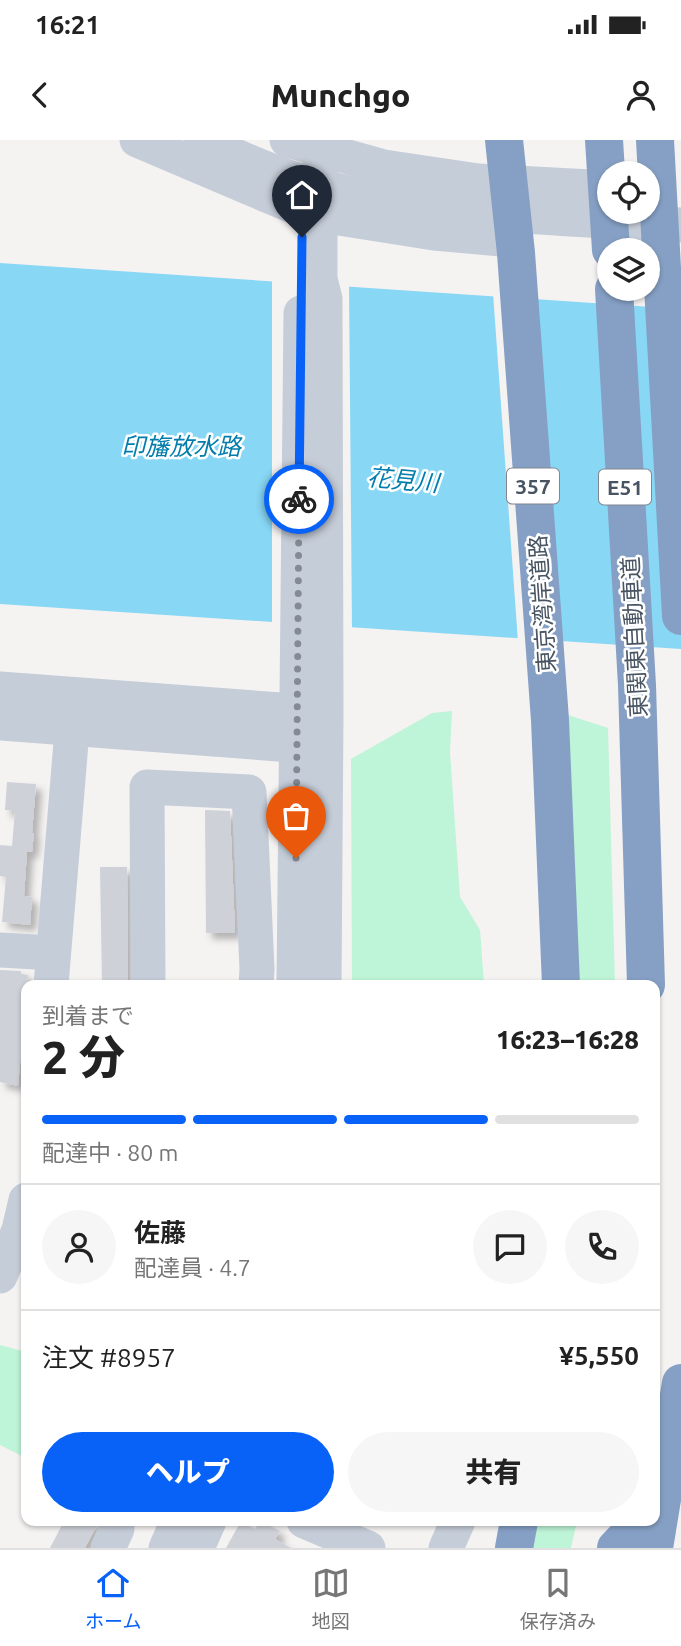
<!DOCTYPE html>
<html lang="ja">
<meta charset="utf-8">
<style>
:root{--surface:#fff;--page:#f6f6f6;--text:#222;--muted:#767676;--line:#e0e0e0;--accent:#0962f7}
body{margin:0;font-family:Ubuntu,"Noto Sans JP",sans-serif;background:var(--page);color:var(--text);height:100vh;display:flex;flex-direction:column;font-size:26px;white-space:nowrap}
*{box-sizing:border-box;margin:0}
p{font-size:23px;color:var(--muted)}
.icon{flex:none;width:38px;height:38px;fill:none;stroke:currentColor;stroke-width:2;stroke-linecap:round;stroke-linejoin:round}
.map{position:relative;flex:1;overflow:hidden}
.details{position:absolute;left:21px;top:840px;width:639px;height:546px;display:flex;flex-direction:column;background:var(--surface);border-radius:14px;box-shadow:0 2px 5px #0004}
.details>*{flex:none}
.tools{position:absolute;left:597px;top:21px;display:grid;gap:14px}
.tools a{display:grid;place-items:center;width:63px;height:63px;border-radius:50%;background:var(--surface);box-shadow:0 2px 5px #0004;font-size:35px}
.pin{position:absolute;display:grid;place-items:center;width:60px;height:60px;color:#fff;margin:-72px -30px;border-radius:50% 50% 50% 0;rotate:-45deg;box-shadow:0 0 7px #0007}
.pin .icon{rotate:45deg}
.courier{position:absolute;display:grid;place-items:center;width:70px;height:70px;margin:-35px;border:5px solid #0962f7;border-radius:50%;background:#fff;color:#222;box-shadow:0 2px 9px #0007}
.head em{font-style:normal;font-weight:800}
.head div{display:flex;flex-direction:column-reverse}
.head{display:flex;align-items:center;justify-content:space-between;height:119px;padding:0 21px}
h1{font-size:46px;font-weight:800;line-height:52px}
.bar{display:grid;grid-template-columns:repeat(4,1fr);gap:10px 7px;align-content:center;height:84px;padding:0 21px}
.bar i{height:9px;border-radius:5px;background:var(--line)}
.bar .on{background:var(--accent)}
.bar p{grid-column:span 4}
.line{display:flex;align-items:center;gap:18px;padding:0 21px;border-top:2px solid var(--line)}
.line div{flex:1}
.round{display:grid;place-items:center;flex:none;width:74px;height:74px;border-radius:37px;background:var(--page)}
.cta{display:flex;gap:14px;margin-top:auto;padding:14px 21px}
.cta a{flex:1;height:80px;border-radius:42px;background:var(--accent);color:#fff;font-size:28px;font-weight:800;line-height:80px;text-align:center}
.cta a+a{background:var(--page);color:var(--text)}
.status{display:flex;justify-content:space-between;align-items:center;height:49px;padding:0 35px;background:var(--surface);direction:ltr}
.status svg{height:19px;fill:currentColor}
header{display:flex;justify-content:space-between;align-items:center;height:91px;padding:0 21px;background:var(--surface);font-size:32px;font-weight:800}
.tabs{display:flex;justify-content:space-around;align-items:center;height:98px;border-top:2px solid var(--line);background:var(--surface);font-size:19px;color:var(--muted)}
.tabs a{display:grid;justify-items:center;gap:4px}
.tabs .on{color:var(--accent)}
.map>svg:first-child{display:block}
</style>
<div class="status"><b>16:21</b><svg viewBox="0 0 49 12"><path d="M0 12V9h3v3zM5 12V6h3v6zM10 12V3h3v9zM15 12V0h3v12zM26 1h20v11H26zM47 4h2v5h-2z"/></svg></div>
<header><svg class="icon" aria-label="back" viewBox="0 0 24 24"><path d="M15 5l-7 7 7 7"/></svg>Munchgo<svg class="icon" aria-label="person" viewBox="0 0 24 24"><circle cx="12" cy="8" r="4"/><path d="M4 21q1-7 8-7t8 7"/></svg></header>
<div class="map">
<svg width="681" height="1408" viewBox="0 0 681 1408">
<defs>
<filter id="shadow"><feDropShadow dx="6" dy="6" stdDeviation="3.5" flood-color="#0004"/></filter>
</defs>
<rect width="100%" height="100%" fill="#f5f2f2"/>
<!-- green -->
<g fill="#bef4d7">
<polygon points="452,571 450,612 460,757 480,790 484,845 352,845 351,619 432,573"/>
<polygon points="568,575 608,588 615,845 575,845"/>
<polygon points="0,1205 26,1212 26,1318 0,1305"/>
<polygon points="533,1381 577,1381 571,1408 527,1408"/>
</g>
<!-- water -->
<polygon fill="#88d7f5" points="0,123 681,169 681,509 0,464"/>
<!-- pier -->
<g fill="#f5f2f2">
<polygon points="272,138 349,143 352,491 272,485"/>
<polygon points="493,153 536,155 561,504 518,502"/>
</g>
<!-- building -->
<g fill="#ced1d8" filter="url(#shadow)">
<polygon points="7,642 36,644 32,693 34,693 32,712 27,712 24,756 32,757 30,785 2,782 6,737 0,736 0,705 12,706 15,671 5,670"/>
<polygon points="205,670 230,671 235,793 206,793"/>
<polygon points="100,727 127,727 128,845 102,845"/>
<polygon points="0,830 21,831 21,834 28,835 18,946 0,942"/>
<polygon points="64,1381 99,1381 85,1408 50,1408"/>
<polygon points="241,1381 255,1389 260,1381 280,1391 275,1399 291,1408 226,1408"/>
</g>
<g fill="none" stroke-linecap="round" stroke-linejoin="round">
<!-- minor -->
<g stroke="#c5cdd8" stroke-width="35">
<polyline points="137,0 302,70 320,75 434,93 512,100"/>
<path d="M201 0C231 14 262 29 294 39 339 53 385 61 431 66 514 77 597 81 681 85"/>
<polyline points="287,0 384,27 478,41 609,48"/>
<polyline points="320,0 320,139 325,159 326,573 324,845"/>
<polyline points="0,549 321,573"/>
<polyline points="0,583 279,604 319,606"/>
<polyline points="0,810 53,813"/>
<polyline points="51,845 74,566"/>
<polyline points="148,845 147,647 249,652 257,829 256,845"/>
<polyline points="294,845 301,173"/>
<polyline points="0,1136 19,1090 26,1060"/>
<polyline points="304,1381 368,1408"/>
<polyline points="108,1408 117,1389"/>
<polyline points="166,1408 178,1381"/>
<polyline points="197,1408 209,1381"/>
<polyline points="446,1408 458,1381"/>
</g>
<!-- highway -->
<g stroke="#86a0c5" stroke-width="38">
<polyline points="504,0 516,113 550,580 561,845"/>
<polyline points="604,0 611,110"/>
<polyline points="655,0 681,476"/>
<polyline points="614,149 637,545 646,845"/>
<polyline points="514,1408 519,1381"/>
<polyline points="616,1408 642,1381"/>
<polyline points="654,1408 681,1243"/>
</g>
</g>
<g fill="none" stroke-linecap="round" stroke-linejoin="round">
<!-- done -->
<polyline stroke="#858b94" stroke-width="7" stroke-dasharray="0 12.6" points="296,718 299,359"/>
<!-- route -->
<polyline stroke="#0962f7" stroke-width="9" points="299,359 302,97"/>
</g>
<g text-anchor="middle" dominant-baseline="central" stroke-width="5" stroke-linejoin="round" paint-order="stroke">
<!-- shield labels -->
<g fill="#fff" stroke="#7f8791" stroke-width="2">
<rect x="507" y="328.5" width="52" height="35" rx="5"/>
<rect x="599" y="329.5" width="52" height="35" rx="5"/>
</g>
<g font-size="21" font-weight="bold" fill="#485462">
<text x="533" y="346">357</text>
<text x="625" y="347">E51</text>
</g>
<!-- street labels -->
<g font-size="23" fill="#485462" stroke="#fff">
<text transform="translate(542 464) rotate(-94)">東京湾岸道路</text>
<text transform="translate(634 497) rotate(-93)">東関東自動車道</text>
</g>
<!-- water labels -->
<g font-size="24" font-style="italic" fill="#027dac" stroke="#fff">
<text x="181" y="306">印旛放水路</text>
<text transform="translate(403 340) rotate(5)">花見川</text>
</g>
</g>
</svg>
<div class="tools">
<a><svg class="icon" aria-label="locate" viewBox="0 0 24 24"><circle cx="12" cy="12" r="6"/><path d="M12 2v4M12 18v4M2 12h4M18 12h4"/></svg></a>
<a><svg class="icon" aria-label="layers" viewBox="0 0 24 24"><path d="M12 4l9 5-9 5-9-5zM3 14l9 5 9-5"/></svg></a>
</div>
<div class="pin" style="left:296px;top:718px;background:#ea580c"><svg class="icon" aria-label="bag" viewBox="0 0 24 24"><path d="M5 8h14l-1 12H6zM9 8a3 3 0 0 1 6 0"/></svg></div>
<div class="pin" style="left:302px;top:97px;background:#1f2937"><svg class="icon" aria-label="home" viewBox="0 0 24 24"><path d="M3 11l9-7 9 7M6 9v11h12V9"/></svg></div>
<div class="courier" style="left:299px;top:359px"><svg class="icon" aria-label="bike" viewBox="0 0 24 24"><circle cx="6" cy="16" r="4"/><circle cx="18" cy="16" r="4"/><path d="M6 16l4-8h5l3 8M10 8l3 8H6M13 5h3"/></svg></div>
<section class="details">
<div class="head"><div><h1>2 分</h1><p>到着まで</p></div><em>16:23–16:28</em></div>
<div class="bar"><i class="on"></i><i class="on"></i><i class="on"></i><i></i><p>配達中 · 80 m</p></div>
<div class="line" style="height:126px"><a class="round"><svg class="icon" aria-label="person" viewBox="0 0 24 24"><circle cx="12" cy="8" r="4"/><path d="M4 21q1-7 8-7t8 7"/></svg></a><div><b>佐藤</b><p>配達員 · 4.7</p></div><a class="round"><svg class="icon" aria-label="chat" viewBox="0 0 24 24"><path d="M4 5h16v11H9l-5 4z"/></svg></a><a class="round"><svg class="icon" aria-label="phone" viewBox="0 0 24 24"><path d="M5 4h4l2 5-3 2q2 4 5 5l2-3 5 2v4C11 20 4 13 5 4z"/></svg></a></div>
<div class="line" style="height:91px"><div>注文 #8957</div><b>¥5,550</b></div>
<div class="cta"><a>ヘルプ</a><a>共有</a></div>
</section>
</div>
<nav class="tabs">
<a class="on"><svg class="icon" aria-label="home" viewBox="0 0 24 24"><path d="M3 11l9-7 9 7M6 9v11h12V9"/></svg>ホーム</a>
<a><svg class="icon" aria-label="map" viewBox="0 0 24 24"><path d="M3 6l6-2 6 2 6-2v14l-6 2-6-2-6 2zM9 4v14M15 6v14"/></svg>地図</a>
<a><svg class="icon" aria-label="saved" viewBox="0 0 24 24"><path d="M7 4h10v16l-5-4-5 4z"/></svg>保存済み</a>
</nav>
